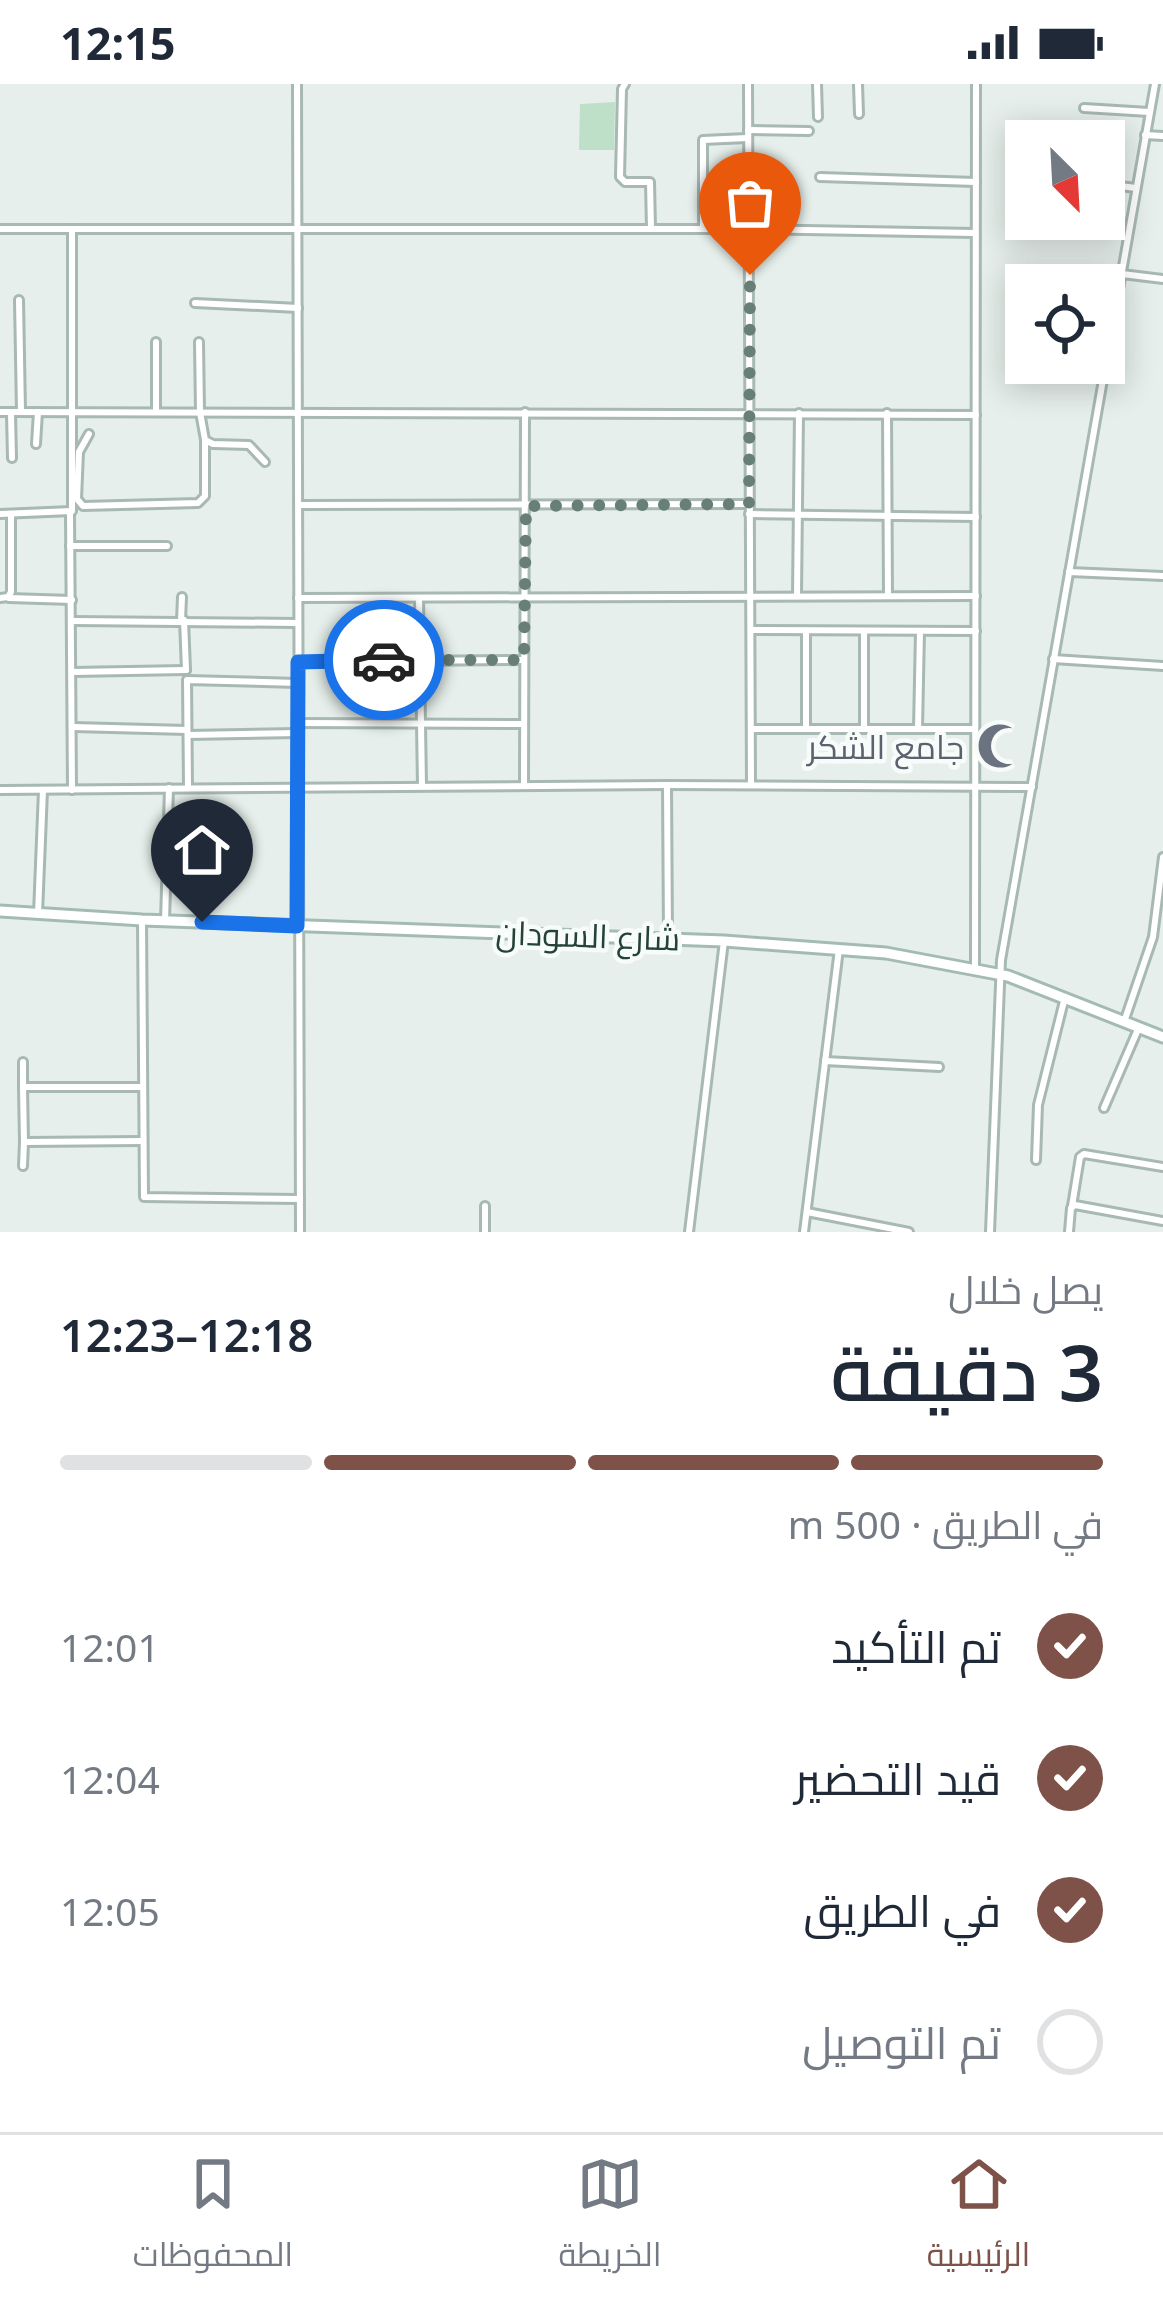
<!DOCTYPE html>
<html lang="ar">
<meta charset="utf-8">
<style>
:root{--surface:#fff;--page:#f6f6f7;--text:#1f2937;--muted:#747a83;--line:#e0e1e3;--accent:#7f5249}
body{margin:0;font-family:"Noto Sans",Cairo,sans-serif;background:var(--page);color:var(--text);direction:rtl;height:100vh;display:flex;flex-direction:column;font-size:45px;white-space:nowrap}
*{box-sizing:border-box;margin:0}
p{font-size:39px;color:var(--muted)}
.icon{flex:none;width:66px;height:66px;fill:none;stroke:currentColor;stroke-width:2;stroke-linecap:round;stroke-linejoin:round}
.map{position:relative;height:1148px;overflow:hidden;direction:ltr}
.sheet{display:flex;flex-direction:column;background:var(--surface);flex:1}
.sheet>*{flex:none}
.needle{width:78px;rotate:156deg}
.buttons{position:absolute;left:1005px;top:36px;display:grid;gap:24px}
.buttons a{display:grid;place-items:center;width:120px;height:120px;border-radius:0px;background:var(--surface);box-shadow:0 6px 30px #0003;font-size:60px}
.pin{position:absolute;display:grid;place-items:center;width:102px;height:102px;color:#fff;margin:-123px -51px;border-radius:50% 50% 50% 0;rotate:-45deg;box-shadow:0 0 12px #0007}
.pin .icon{rotate:45deg}
.courier{position:absolute;display:grid;place-items:center;width:120px;height:120px;margin:-60px;border:9px solid #1a73e8;border-radius:50%;background:#fff;color:#222;box-shadow:0 3px 15px #0007}
.headline em{font-style:normal;font-weight:600}
.headline div{display:flex;flex-direction:column-reverse}
.headline{display:flex;align-items:center;justify-content:space-between;height:204px;padding:0 60px}
h1{font-size:78px;font-weight:600;line-height:90px}
.bar{display:grid;grid-template-columns:repeat(4,1fr);gap:18px 12px;align-content:center;height:144px;padding:0 60px}
.bar i{height:15px;border-radius:9px;background:var(--line)}
.bar .on{background:var(--accent)}
.bar p{grid-column:span 4}
ol{padding:0 60px;list-style:none}
li{display:flex;align-items:center;gap:36px;height:132px}
li p{margin-inline-start:auto}
li .icon{padding:12px;border-radius:50%;background:var(--accent);color:#fff;stroke-width:4}
li:last-child{color:var(--muted)}
li i{width:66px;height:66px;border:6px solid var(--line);border-radius:50%}
.status{display:flex;justify-content:space-between;align-items:center;height:84px;padding:0 60px;background:var(--surface);direction:ltr}
.status svg{height:33px;fill:currentColor}
.tabs{display:flex;justify-content:space-around;align-items:center;height:168px;border-top:3px solid var(--line);background:var(--surface);font-size:33px;color:var(--muted)}
.tabs a{display:grid;justify-items:center;gap:6px}
.tabs .on{color:var(--accent)}
.map>svg:first-child{display:block}
</style>
<div class="status"><b>12:15</b><svg viewBox="0 0 49 12"><path d="M0 12V9h3v3zM5 12V6h3v6zM10 12V3h3v9zM15 12V0h3v12zM26 1h20v11H26zM47 4h2v5h-2z"/></svg></div>
<div class="map">
<svg width="1163" height="1148" viewBox="0 0 1163 1148">
<rect width="100%" height="100%" fill="#e6efeb"/>
<!-- green -->
<polygon fill="#bfe0c8" points="615,18 614,66 579,66 580,20"/>
<g fill="none" stroke-linecap="round" stroke-linejoin="round">
<!-- minor casing -->
<g stroke="#a8b8b2" stroke-width="12">
<g id="minor">
<polyline points="297,0 300,1148"/>
<polyline points="625,0 622,5 620,93 625,98 650,98 651,145"/>
<polyline points="748,0 751,701"/>
<polyline points="817,0 818,33"/>
<polyline points="858,0 859,30"/>
<polyline points="1084,24 1149,28"/>
<polyline points="748,46 809,47"/>
<polyline points="1145,51 1163,52"/>
<polyline points="1015,90 1026,91"/>
<polyline points="820,93 976,98"/>
<polyline points="1104,100 1136,104"/>
<polyline points="0,145 750,145 975,149"/>
<polyline points="703,145 703,56 747,54"/>
<polyline points="1122,190 1163,195"/>
<polyline points="19,216 21,328"/>
<polyline points="195,219 298,224"/>
<polyline points="199,258 200,328 205,356 213,360 249,361 265,378"/>
<polyline points="156,326 156,258"/>
<polyline points="0,328 976,331"/>
<polyline points="887,329 888,512"/>
<polyline points="11,330 12,374"/>
<polyline points="89,350 79,368 77,415 83,422 198,419 205,412 205,356"/>
<polyline points="36,360 38,328"/>
<polyline points="299,421 749,420"/>
<polyline points="70,429 72,706"/>
<polyline points="0,430 72,427 72,145"/>
<polyline points="749,430 976,433"/>
<polyline points="70,462 167,462"/>
<polyline points="1069,488 1163,492"/>
<polyline points="797,511 799,329"/>
<polyline points="0,514 8,513 11,508 11,430"/>
<polyline points="9,514 72,516"/>
<polyline points="298,514 976,512"/>
<polyline points="419,514 422,702"/>
<polyline points="184,536 186,586"/>
<polyline points="73,537 297,539"/>
<polyline points="181,537 182,513"/>
<polyline points="752,546 976,547"/>
<polyline points="806,547 806,645"/>
<polyline points="1053,575 1163,582"/>
<polyline points="298,578 524,576"/>
<polyline points="72,588 186,586"/>
<polyline points="298,639 524,640"/>
<polyline points="73,643 187,646"/>
<polyline points="751,645 974,645"/>
<polyline points="864,645 864,547"/>
<polyline points="918,645 920,547"/>
<polyline points="188,651 298,649"/>
<polyline points="667,701 668,853"/>
<polyline points="524,702 525,328"/>
<polyline points="188,703 187,596 298,599"/>
<polyline points="0,706 667,701 1032,703"/>
<polyline points="38,830 43,706"/>
<polyline points="142,836 144,1113 300,1115"/>
<polyline points="165,837 169,704"/>
<polyline points="975,884 976,0"/>
<polyline points="1124,938 1153,853 1163,773"/>
<polyline points="825,977 939,983"/>
<polyline points="23,978 23,1003"/>
<polyline points="143,1003 23,1003 24,1058 143,1057"/>
<polyline points="1104,1024 1139,943"/>
<polyline points="1036,1076 1038,1021 1065,913"/>
<polyline points="23,1082 24,1058"/>
<polyline points="485,1122 485,1148"/>
<polyline points="1072,1122 1080,1073 1084,1070 1163,1083"/>
<polyline points="807,1128 909,1148"/>
<polyline points="689,1148 724,857"/>
<polyline points="804,1148 839,865"/>
<polyline points="990,1148 1001,876 1155,0"/>
<polyline points="1069,1148 1071,1124 1075,1121 1163,1137"/>
</g>
</g>
<!-- secondary casing -->
<g stroke="#a4bbb3" stroke-width="15">
<polyline id="secondary" points="0,827 142,836 724,857 886,869 1008,892 1163,953"/>
</g>
<!-- minor -->
<use href="#minor" stroke="#fff" stroke-width="6"/>
<!-- secondary -->
<use href="#secondary" stroke="#fff" stroke-width="9"/>
</g>
<g fill="none" stroke-linecap="round" stroke-linejoin="round">
<!-- done -->
<polyline stroke="#687f78" stroke-width="12" stroke-dasharray="0 21.6" points="384,576 524,576 526,422 749,420 750,191"/>
<!-- route -->
<polyline stroke="#1a73e8" stroke-width="15" points="202,838 297,842 298,578 384,576"/>
</g>
<!-- icons -->
<defs>
<g id="mosque-bare" transform="scale(3.6)"><path d="M3.5-4.9A6 6 0 1 0 3.5 4.9A5 5 0 1 1 3.5-4.9Z" fill="#6b7280" stroke="#f7fbf9" stroke-width="2.5" paint-order="stroke"/></g>
</defs>
<g fill-rule="evenodd">
<use href="#mosque-bare" x="1000" y="662"/>
</g>
<g text-anchor="middle" dominant-baseline="central" stroke-width="9" stroke-linejoin="round" paint-order="stroke">
<!-- worship labels -->
<g font-size="33" fill="#5b616d" stroke="#f7fbf9" text-anchor="end">
<text x="964" y="662">جامع الشكر</text>
</g>
<!-- street labels -->
<g font-size="33" fill="#24423a" stroke="#f7fbf9">
<text transform="translate(588 851) rotate(2)">شارع السودان</text>
</g>
</g>
</svg>
<div class="buttons">
<a><svg class="needle" viewBox="-14 -14 28 28"><path d="M0-13l5 13h-10z" fill="#e53935"/><path d="M0 13l5-13h-10z" fill="#747a83"/></svg></a>
<a><svg class="icon" aria-label="locate" viewBox="0 0 24 24"><circle cx="12" cy="12" r="6"/><path d="M12 2v4M12 18v4M2 12h4M18 12h4"/></svg></a>
</div>
<div class="pin" style="left:750px;top:191px;background:#ea580c"><svg class="icon" aria-label="bag" viewBox="0 0 24 24"><path d="M5 8h14l-1 12H6zM9 8a3 3 0 0 1 6 0"/></svg></div>
<div class="pin" style="left:202px;top:838px;background:#1f2937"><svg class="icon" aria-label="home" viewBox="0 0 24 24"><path d="M3 11l9-7 9 7M6 9v11h12V9"/></svg></div>
<div class="courier" style="left:384px;top:576px"><svg class="icon" aria-label="car" viewBox="0 0 24 24"><path d="M5 17H2v-5l4-1 3-4h7l3 4 3 1v5h-3M9 17h6M6 11h13"/><circle cx="7" cy="17" r="2"/><circle cx="17" cy="17" r="2"/></svg></div>
</div>
<section class="sheet">
<div class="headline"><div><h1>3 دقيقة</h1><p>يصل خلال</p></div><em>12:18–12:23</em></div>
<div class="bar"><i class="on"></i><i class="on"></i><i class="on"></i><i></i><p>في الطريق · 500 m</p></div>
<ol>
<li><svg class="icon" aria-label="check" viewBox="0 0 24 24"><path d="M5 12l5 5 9-10"/></svg>تم التأكيد<p>12:01</p></li>
<li><svg class="icon" aria-label="check" viewBox="0 0 24 24"><path d="M5 12l5 5 9-10"/></svg>قيد التحضير<p>12:04</p></li>
<li><svg class="icon" aria-label="check" viewBox="0 0 24 24"><path d="M5 12l5 5 9-10"/></svg>في الطريق<p>12:05</p></li>
<li><i></i>تم التوصيل</li>
</ol>
</section>
<nav class="tabs">
<a class="on"><svg class="icon" aria-label="home" viewBox="0 0 24 24"><path d="M3 11l9-7 9 7M6 9v11h12V9"/></svg>الرئيسية</a>
<a><svg class="icon" aria-label="map" viewBox="0 0 24 24"><path d="M3 6l6-2 6 2 6-2v14l-6 2-6-2-6 2zM9 4v14M15 6v14"/></svg>الخريطة</a>
<a><svg class="icon" aria-label="saved" viewBox="0 0 24 24"><path d="M7 4h10v16l-5-4-5 4z"/></svg>المحفوظات</a>
</nav>
